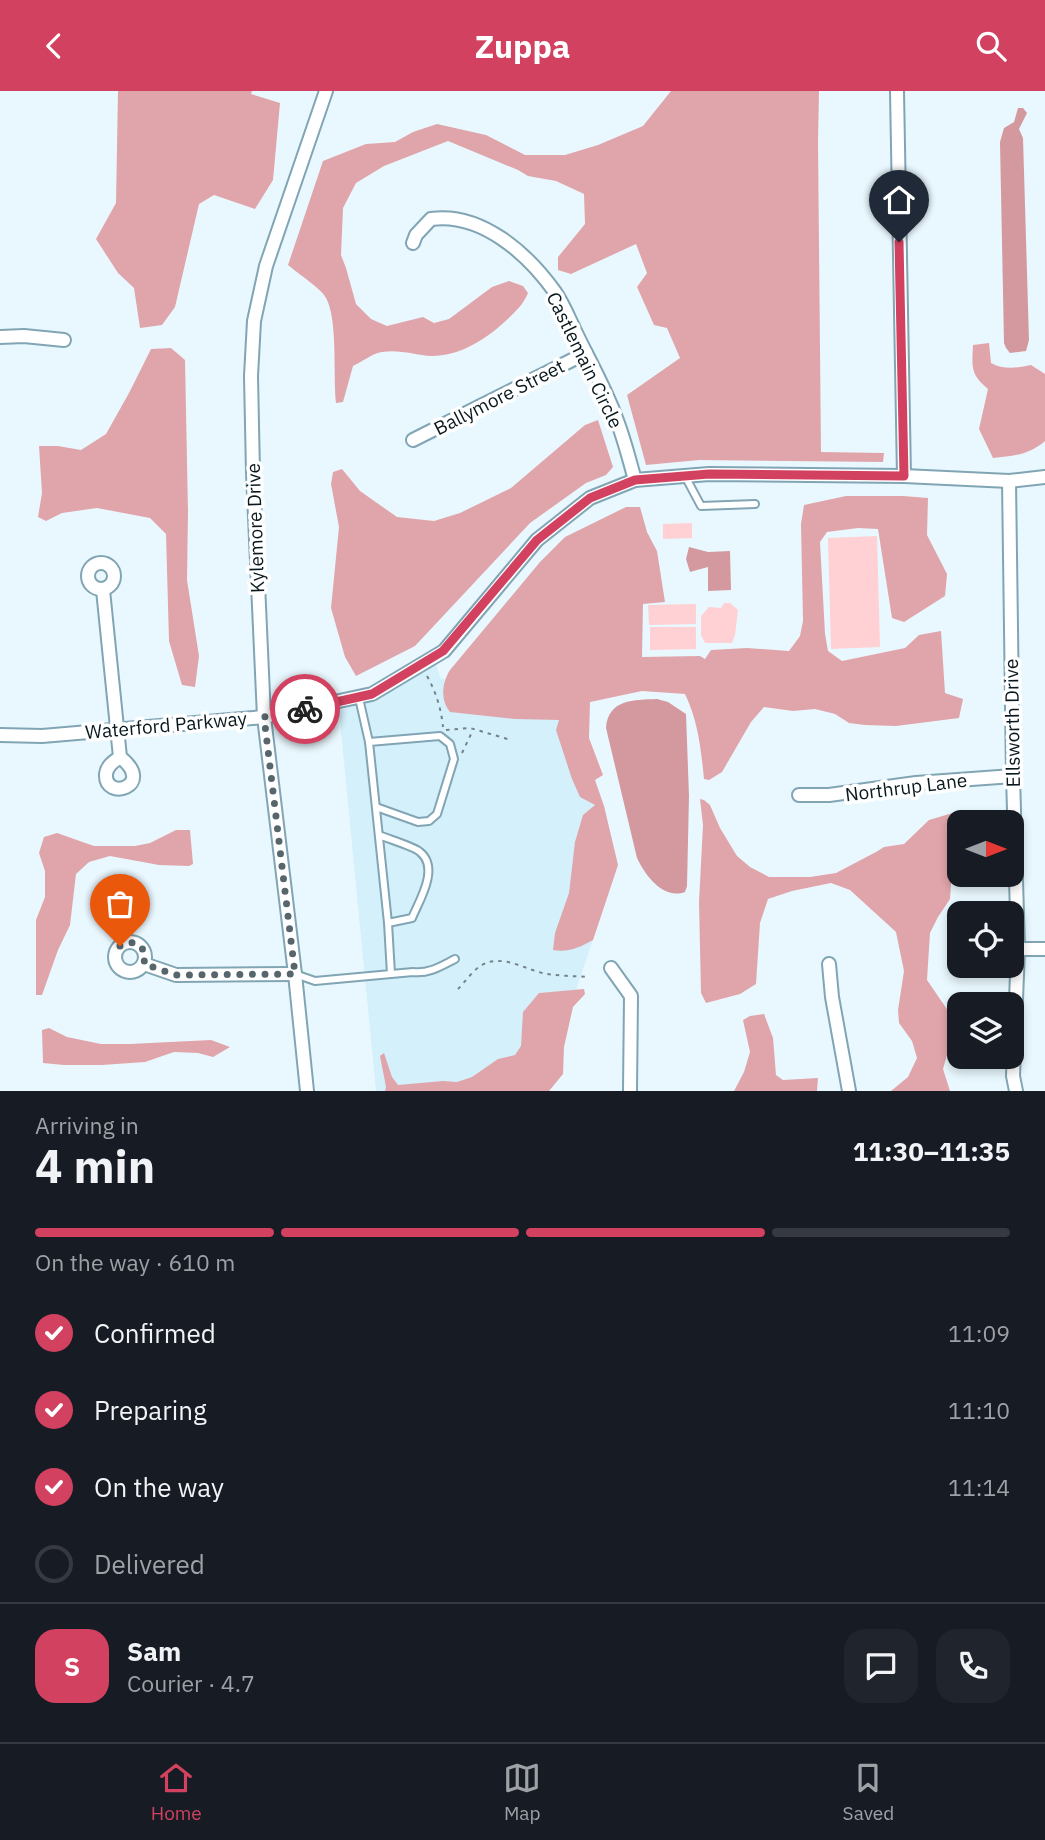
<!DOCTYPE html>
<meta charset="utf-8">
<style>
:root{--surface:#171b24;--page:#20242c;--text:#f1f3f6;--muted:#9ea1a6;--line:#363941;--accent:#d24260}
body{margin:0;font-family:"IBM Plex Sans",sans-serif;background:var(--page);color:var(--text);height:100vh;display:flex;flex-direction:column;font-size:26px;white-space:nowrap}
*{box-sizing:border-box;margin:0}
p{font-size:23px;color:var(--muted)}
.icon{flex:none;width:38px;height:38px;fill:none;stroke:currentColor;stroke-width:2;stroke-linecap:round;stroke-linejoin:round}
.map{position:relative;height:1000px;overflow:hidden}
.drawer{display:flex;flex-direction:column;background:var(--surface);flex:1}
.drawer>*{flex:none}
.needle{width:46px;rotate:90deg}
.controls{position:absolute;left:947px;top:719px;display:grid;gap:14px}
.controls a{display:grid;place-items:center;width:77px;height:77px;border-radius:14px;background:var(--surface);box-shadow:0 4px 10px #0003;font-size:35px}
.pin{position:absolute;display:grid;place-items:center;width:60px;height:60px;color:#fff;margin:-72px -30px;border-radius:50% 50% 50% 0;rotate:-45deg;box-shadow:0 0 7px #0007}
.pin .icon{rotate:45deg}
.courier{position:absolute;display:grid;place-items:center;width:70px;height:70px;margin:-35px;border:5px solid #d24260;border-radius:50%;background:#fff;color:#222;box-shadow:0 2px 9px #0007}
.headline em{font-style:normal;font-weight:700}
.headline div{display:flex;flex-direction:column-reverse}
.headline{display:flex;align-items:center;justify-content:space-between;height:119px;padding:0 35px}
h1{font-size:46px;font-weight:700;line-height:52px}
.bar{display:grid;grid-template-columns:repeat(4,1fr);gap:10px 7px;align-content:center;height:84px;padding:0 35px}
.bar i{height:9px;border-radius:5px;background:var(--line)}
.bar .selected{background:var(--accent)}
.bar p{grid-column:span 4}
.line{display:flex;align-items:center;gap:18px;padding:0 35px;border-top:2px solid var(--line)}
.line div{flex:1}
.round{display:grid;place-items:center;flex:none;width:74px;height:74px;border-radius:21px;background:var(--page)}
ol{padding:0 35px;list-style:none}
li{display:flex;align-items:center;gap:21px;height:77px}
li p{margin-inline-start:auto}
li .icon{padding:7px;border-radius:50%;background:var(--accent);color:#fff;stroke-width:4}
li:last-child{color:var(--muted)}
li i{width:38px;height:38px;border:4px solid var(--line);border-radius:50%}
header{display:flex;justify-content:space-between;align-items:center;height:91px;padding:0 35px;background:var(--accent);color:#fff;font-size:32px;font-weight:700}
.menu{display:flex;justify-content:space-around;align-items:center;height:98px;border-top:2px solid var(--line);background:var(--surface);font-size:19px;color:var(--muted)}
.menu a{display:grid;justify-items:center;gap:4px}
.menu .selected{color:var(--accent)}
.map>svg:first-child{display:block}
</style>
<header><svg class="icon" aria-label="back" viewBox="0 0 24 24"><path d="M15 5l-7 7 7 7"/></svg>Zuppa<svg class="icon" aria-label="search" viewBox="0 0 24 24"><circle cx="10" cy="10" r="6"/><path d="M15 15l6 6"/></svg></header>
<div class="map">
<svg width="1045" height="1000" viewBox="0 0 1045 1000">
<rect width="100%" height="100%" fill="#e9f8fe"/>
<!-- built -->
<polygon fill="#d4f0fb" points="435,571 441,588 557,581 604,715 618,774 576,899 539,902 520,977 473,1000 376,1000 339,620 396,597"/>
<!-- green -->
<g fill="#ffd0d4">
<polygon points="692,432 692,447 663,448 663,433"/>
<polygon points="877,445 880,556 831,558 828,447"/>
<polygon points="724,512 730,512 738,519 735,544 732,552 705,552 701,544 701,525 709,516 721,517"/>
<polygon points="696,513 696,533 649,534 648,514"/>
<polygon points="650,536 696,536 696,558 650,559"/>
</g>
<!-- forest -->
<g fill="#e0a5ab">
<polygon points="118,0 252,0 251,3 280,12 273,89 255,118 214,104 199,113 175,216 162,234 140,237 134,197 118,182 96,148 116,112"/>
<path d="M671 0H819L818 51 821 361 884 362 883 371 699 369 646 374 627 304 680 267 667 237 654 234 637 196 647 182 636 153 571 183 558 179V166L585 133 584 103 556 90 528 85 518 79 448 50 384 75 356 92 343 117 341 164 346 177 356 213 371 228 387 235 423 226 434 232 449 228 492 196 509 190 523 195 528 202C523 215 511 225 500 235 481 251 458 265 432 265 415 264 399 258 382 261 373 262 362 271 353 275L343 311 336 312C333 286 338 228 326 207 322 198 297 182 288 174L323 70 366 53 395 51 413 41 437 33 486 44 525 64H565L598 54 643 35Z"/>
<path d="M989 252 991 272C1003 279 1018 277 1031 274L1045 283V350C1029 364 1013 365 993 367L979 338 988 298C970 283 972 276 973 254Z"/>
<polygon points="171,257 185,269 188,420 187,489 199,565 195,596 182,594 169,550 166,443 150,427 97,417 62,422 46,430 38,426 42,402 39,355 58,355 81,359 106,343 129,302 151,258"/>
<polygon points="598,329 613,376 606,384 586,392 530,432 415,555 356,585 345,566 331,517 339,436 331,393 333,381 342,378 360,400 397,426 434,430 460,422 511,397 585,334"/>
<path d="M846 405H903L928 407 927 444 947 483 945 505 904 531 892 527 878 438 858 437 827 441 820 451 825 543 828 560 842 570 905 557 919 544 941 540 945 602 963 608 959 627 896 635 865 634 849 632 835 623 815 618 793 620 764 616 751 631 722 681 709 689 704 688C701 658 698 630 685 603L642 600 590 611 589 647 603 684 595 689 604 715 618 774 593 849C581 856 567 862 553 859L555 842 569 802 575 751 583 724 595 714 580 706 572 688 556 639 559 629 515 628 450 621C440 609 442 592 450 579L540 471 565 446 626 416H640L647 441 657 460 665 511 643 513 642 566 700 565 705 568 711 559 747 557 789 560 800 545 803 530 801 433 804 414Z"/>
<polygon points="700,708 704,709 710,714 720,737 737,765 750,776 769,786 810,786 836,782 876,761 884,756 904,753 929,729 956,721 950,808 938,826 930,842 927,889 951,924 953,942 943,978 950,1000 891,1000 908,986 917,967 912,950 899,932 898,919 904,880 896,841 850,799 831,792 792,800 768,808 760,832 756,893 740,903 706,912 701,902 699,811 703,734"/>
<polygon points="176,739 190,739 193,773 189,775 159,774 110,765 89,771 76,783 70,834 58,859 42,904 36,904 36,829 45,806 45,780 39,762 44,746 57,742 94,755 135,755 150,752"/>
<polygon points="584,898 585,903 573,916 564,956 563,983 549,1000 385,1000 386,996 380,965 384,962 392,986 398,994 443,990 457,991 472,986 498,968 515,964 521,955 523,921 539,902"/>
<polygon points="764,923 773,947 776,984 783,989 818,987 817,1000 734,1000 744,981 750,961 743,929 750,925"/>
<polygon points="49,937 67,946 101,953 130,953 211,949 230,956 213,966 198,962 174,961 145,971 102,974 64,974 43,972 42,939"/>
</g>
<!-- water -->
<g fill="#d3999f">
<polygon points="1018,17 1023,17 1027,22 1019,38 1023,47 1029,249 1026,260 1010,262 1006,257 1004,252 1000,51 1004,37 1014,31"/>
<polygon points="689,456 708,461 730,460 731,499 708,500 708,476 690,481 686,468"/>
<path d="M657 608 668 611 686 623 689 705 687 795 685 801C663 809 645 784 637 767L606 637C608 608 634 609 657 608Z"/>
</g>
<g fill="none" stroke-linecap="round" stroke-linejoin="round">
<!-- service casing -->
<g stroke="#81a5b4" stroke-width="10">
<g id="service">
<polyline points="685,385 701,415 755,413"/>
<polyline points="359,607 369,651 388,832 391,883"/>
<polyline points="369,651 440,645 450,653 454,668 437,723 429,730 418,731 376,716"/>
<path d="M379 744C388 748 413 755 420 761 440 777 419 810 412 827L388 832"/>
<path d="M295 883 315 890 413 881C429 883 441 875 455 868"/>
</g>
</g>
<!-- minor casing -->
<g stroke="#81a5b4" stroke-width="16">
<g id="minor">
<polyline points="897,0 904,385"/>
<path d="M413 152 416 144 431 128C481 121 527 162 555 201 564 214 570 230 577 244 590 271 606 299 616 327 624 347 629 368 635 389"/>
<polyline points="0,246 24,245 64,249"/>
<polyline points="413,349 586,262"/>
<polyline points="1009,390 1013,685 1018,858 1013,985 1016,1000"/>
<circle cx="101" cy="485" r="13"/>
<path d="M103 499 120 666C157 695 104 711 106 683 107 675 113 671 120 666"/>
<polyline points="0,644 42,645 264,626 372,603 444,560 537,449 590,407 635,389 709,383 904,385 1009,390 1045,386"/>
<polyline points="799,704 829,704 916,692 1013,685"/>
<circle cx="130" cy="866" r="15"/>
<polyline points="1018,858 1045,858"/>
<polyline points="144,873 176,884 295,883"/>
<polyline points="829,873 832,906 849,1000"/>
<polyline points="611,877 631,905 630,1000"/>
<polyline points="307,1000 295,883 264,626 253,382 251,285 254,230 266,175 326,0"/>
</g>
</g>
<!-- path -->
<g stroke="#748388" stroke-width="2" stroke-dasharray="3.5 5" stroke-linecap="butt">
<path d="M427 585C436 601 441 617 443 636"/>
<polyline points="446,639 470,637 511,649"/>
<polyline points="462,662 473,639"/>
<path d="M458 898C465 891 473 879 482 874 502 862 528 880 547 883 560 885 574 885 587 886"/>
</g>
<!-- service -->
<use href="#service" stroke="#fff" stroke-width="6"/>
<!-- minor -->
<use href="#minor" stroke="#fff" stroke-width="12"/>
</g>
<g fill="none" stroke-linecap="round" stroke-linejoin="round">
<!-- done -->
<path stroke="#57666c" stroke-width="7" stroke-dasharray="0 12.6" d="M120 855C131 849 139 851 145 862L144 873 176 884 295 883 264 626 305 618"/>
<!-- route -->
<polyline stroke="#d24260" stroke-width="9" points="305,618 372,603 443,560 537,449 590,407 635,389 709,383 904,385 899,151"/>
</g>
<g text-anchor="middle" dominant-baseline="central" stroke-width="7" stroke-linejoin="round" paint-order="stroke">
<!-- street labels -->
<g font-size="19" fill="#09181d" stroke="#fff">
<text transform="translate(585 269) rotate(64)">Castlemain Circle</text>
<text transform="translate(499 306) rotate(-27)">Ballymore Street</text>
<text transform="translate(255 437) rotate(-92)">Kylemore Drive</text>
<text transform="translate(1012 632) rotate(-91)">Ellsworth Drive</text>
<text transform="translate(166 634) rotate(-5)">Waterford Parkway</text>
<text transform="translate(906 696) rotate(-7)">Northrup Lane</text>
</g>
</g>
</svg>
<div class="controls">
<a><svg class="needle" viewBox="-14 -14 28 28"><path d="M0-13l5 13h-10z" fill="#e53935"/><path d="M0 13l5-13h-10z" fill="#9ea1a6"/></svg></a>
<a><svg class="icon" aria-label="locate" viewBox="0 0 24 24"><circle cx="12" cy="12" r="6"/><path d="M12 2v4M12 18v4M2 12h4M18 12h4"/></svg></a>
<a><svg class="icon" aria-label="layers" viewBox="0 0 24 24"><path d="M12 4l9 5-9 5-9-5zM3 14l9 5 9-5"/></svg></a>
</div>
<div class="pin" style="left:120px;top:855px;background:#ea580c"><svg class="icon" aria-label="bag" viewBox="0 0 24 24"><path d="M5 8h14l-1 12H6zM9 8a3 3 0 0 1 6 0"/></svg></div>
<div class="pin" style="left:899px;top:151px;background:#1f2937"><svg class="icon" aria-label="home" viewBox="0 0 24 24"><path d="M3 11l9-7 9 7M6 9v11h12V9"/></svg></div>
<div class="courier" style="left:305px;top:618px"><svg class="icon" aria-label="bike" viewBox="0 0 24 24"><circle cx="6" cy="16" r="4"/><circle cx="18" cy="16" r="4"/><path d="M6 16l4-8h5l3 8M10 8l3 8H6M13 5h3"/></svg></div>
</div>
<section class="drawer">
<div class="headline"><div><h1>4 min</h1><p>Arriving in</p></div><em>11:30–11:35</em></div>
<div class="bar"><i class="selected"></i><i class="selected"></i><i class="selected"></i><i></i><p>On the way · 610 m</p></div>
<ol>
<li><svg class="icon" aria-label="check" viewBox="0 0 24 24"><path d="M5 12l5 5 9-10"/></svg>Confirmed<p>11:09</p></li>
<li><svg class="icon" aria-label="check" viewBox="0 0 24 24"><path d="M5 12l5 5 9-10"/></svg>Preparing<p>11:10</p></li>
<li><svg class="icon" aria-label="check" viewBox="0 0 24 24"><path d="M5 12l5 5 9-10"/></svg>On the way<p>11:14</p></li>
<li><i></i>Delivered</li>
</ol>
<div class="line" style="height:126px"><b class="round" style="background:var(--accent);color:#fff">S</b><div><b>Sam</b><p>Courier · 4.7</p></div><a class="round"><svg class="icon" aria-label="chat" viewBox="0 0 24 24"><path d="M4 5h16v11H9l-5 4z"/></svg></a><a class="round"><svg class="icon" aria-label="phone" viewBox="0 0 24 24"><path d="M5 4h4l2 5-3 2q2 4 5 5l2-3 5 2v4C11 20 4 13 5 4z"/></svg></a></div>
</section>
<nav class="menu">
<a class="selected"><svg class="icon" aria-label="home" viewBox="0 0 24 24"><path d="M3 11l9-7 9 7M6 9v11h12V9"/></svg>Home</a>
<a><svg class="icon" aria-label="map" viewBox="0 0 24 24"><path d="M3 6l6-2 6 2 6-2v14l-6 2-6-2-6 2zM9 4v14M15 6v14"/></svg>Map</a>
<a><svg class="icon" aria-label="saved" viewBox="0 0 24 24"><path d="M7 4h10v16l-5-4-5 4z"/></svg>Saved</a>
</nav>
